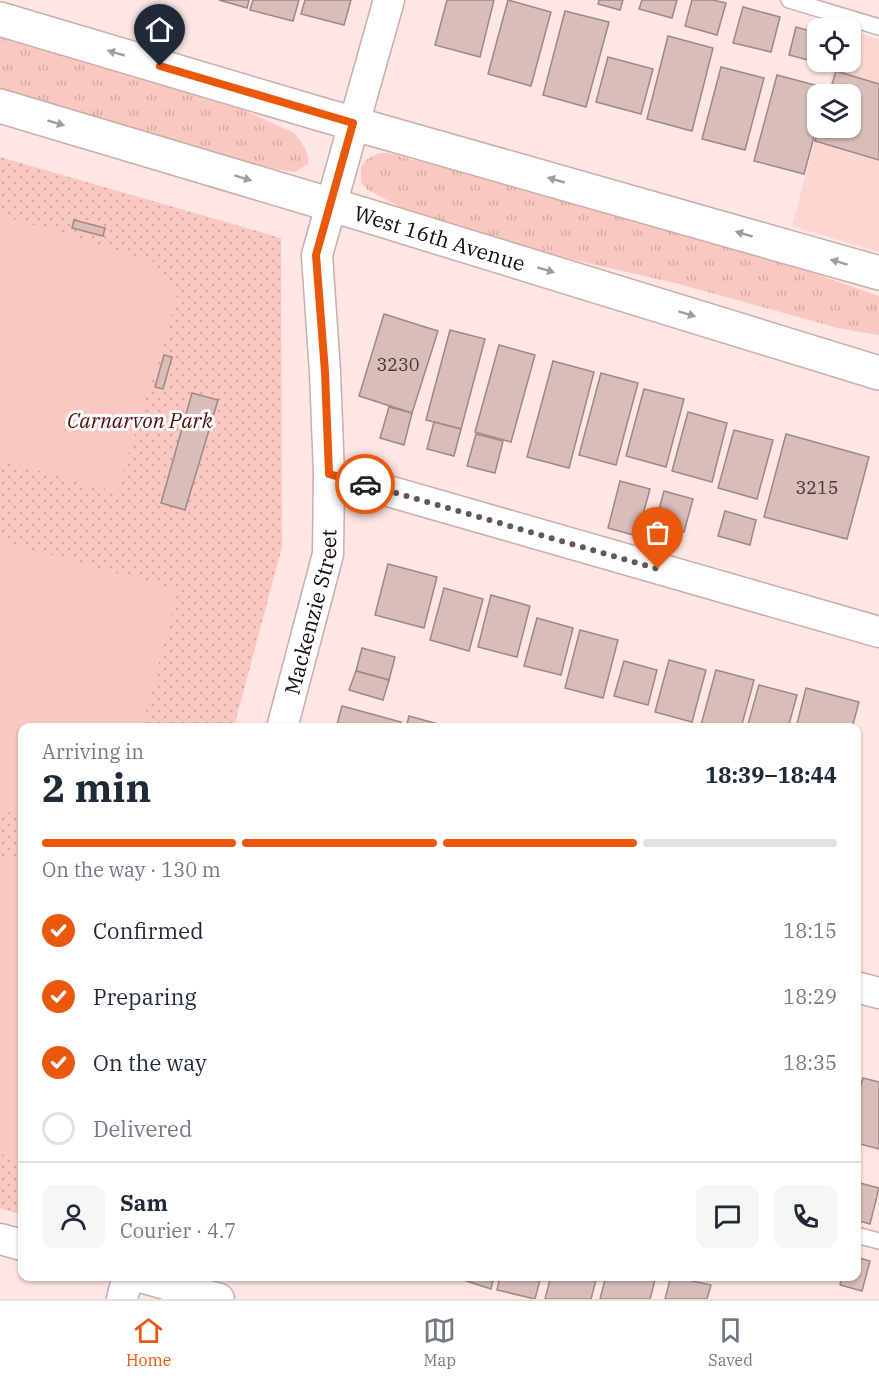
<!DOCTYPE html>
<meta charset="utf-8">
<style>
:root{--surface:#fff;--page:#f6f6f7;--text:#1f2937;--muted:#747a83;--line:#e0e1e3;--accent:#ea580c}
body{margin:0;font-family:"IBM Plex Serif",serif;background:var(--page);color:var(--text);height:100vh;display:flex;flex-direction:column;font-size:22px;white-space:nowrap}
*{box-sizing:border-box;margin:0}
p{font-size:20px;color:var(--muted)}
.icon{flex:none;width:33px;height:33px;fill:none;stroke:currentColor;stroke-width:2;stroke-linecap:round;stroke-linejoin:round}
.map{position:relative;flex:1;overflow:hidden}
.drawer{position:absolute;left:18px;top:723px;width:843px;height:558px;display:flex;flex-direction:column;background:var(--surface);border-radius:12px;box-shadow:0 2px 4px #0004}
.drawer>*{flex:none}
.tools{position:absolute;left:807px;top:18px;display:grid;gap:12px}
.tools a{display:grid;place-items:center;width:54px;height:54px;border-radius:12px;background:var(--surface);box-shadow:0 2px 4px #0004;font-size:30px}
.pin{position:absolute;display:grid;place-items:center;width:51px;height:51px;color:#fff;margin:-62px -26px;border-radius:50% 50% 50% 0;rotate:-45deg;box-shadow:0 0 6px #0007}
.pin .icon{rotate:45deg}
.courier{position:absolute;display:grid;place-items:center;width:60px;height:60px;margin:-30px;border:4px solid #ea580c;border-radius:50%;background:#fff;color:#222;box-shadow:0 2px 8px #0007}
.head em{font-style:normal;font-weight:700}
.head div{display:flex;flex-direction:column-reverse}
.head{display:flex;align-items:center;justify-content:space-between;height:102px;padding:0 24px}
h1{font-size:39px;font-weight:700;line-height:45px}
.bar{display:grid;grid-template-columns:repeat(4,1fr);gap:9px 6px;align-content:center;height:72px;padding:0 24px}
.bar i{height:8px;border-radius:4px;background:var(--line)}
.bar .current{background:var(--accent)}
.bar p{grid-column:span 4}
.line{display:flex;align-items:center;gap:15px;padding:0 24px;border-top:2px solid var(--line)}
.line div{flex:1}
.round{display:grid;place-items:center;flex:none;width:63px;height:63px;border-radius:12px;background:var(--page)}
ol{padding:0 24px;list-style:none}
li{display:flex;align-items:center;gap:18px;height:66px}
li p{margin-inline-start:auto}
li .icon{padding:6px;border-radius:50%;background:var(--accent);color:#fff;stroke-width:4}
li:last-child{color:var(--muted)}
li i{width:33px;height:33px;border:3px solid var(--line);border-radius:50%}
.tab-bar{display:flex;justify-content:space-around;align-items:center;height:84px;border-top:2px solid var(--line);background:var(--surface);font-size:16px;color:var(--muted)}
.tab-bar a{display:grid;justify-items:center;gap:3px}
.tab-bar .current{color:var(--accent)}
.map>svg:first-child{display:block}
</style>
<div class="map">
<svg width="879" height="1299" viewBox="0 0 879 1299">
<defs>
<pattern id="grass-tufts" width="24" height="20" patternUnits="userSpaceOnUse" patternTransform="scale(1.5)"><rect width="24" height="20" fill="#fbc8c1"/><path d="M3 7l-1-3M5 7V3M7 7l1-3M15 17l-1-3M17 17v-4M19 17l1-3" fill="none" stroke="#d6aaa4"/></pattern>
<pattern id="park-dots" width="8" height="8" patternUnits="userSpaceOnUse" patternTransform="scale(1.5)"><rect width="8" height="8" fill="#fbc8c1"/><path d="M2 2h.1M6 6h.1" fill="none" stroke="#d6aaa4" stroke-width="1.8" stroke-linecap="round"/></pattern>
</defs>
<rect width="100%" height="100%" fill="#fde6e3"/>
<!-- built -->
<polygon fill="#fcd7d2" points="851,31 879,39 879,252 792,226 818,128 850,128 850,94 827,94 835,62 850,62"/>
<!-- grass -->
<g fill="url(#grass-tufts)">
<path d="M0 32 202 91 294 133C301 141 310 153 308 164L295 172 202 156 0 97Z"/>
<polygon points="379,153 388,153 414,160 455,166 755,253 879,296 879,335 838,328 679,284 527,249 421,218 368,190 361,183 361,167 366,160"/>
</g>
<!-- park -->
<polygon fill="url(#park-dots)" points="0,157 281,238 282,547 234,727 22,728 22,1215 0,1208"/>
<!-- pitch -->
<g fill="#fbc8c1">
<polygon points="0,215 153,261 177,296 117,492 0,460"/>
<polygon points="0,541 178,590 142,727 22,728 22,816 0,810"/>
<polygon points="0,856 22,862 22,1160 0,1154"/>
</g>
<!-- building -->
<g fill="#d9bdb9" stroke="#a08783" stroke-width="1.5">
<polygon points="219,0 249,0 247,8"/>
<polygon points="253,0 299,0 293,21 250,10"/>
<polygon points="305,0 351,0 344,25 301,14"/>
<polygon points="447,0 494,0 480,57 435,45"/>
<polygon points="508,0 551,12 531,86 488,74"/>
<polygon points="599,0 623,0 620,10 598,4"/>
<polygon points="642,0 677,0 672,18 639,9"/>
<polygon points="692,0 713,0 726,3 717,35 685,26"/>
<polygon points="743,7 780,17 771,52 733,43"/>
<polygon points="565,11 609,22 586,107 543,95"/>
<polygon points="796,27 818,33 818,62 823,62 823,64 789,55"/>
<polygon points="668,36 713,48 692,131 647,119"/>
<polygon points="608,57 653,69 641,114 596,102"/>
<polygon points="721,67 764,78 745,150 702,139"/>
<polygon points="836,71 879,84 879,160 815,141 819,128 850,128 850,94 829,94"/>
<polygon points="777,75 826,88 825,94 818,94 818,122 804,174 754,161"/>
<polygon points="74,220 105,228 103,236 72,228"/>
<polygon points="384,314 438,331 412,413 359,396"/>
<polygon points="450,330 485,339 461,429 426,420"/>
<polygon points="499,345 535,355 511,442 475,432"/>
<polygon points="164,355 172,357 163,389 155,387"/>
<polygon points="553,361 594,372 569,468 527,457"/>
<polygon points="601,373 638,383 616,465 579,455"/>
<polygon points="644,389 684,399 666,467 626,456"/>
<polygon points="192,393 218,400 185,510 161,503"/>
<polygon points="389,407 412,413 404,445 380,438"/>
<polygon points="688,412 727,423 712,482 672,471"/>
<polygon points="434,422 461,429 454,456 427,449"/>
<polygon points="734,430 773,440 757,499 718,488"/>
<polygon points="476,434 503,441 495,473 467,466"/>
<polygon points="786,434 869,457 847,539 764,517"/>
<polygon points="620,481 650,489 637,536 608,528"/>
<polygon points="664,491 693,499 684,532 655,524"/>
<polygon points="725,511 756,520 750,545 718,536"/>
<polygon points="388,564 437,577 424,628 375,615"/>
<polygon points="444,588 483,599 469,651 430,640"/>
<polygon points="491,595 530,606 517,657 478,647"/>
<polygon points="537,618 573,628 561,675 524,666"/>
<polygon points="580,630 618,640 603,698 565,688"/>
<polygon points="362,648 395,657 389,680 356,671"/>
<polygon points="669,660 706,670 692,722 655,712"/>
<polygon points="624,661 657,670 648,705 614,696"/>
<polygon points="716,670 754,680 741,728 709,728 701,725"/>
<polygon points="356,671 389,680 383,700 349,690"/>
<polygon points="759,685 797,695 788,728 747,728"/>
<polygon points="806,688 859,702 852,728 796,728"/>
<polygon points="342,706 401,722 399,728 336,728"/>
<polygon points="409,716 449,727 449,728 406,728"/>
<polygon points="863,1078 879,1082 879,1149 856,1143 856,1102"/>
<polygon points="856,1182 879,1188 870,1224 856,1220"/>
<polygon points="856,1257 870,1261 862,1291 840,1285 842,1276 856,1276"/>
<polygon points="451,1276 494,1276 491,1289"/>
<polygon points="500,1276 541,1276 535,1299 497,1290"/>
<polygon points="551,1276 597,1276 591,1299 545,1299"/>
<polygon points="606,1276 656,1276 650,1299 600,1299"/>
<polygon points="671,1276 711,1285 707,1299 665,1299"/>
</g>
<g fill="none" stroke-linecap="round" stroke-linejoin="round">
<!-- service casing -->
<g stroke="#c9aeaa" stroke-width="18">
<g id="service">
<polyline points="789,0 879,27"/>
<polyline points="856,1235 879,1241"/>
</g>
</g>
<!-- minor casing -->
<g stroke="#c9aeaa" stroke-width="33">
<g id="minor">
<polyline points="329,474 879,632"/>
<path id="s1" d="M282 728 328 554 329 474 325 372 317 255 389 0"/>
<polyline points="856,987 879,993"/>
<polyline points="0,1239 22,1245"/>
<polyline points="137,1276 219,1299"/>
<polyline points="122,1299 128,1276"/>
</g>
</g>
<!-- secondary casing -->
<g stroke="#c9aeaa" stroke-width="36">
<g id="secondary">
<polyline points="0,19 320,114 879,273"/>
<path id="s2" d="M0 106 362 214 879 373"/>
</g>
</g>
<!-- service -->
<use href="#service" stroke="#fff" stroke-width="15"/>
<!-- minor -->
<use href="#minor" stroke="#fff" stroke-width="30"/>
<!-- secondary -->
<use href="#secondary" stroke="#fff" stroke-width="33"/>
</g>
<!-- one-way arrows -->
<defs><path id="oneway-solid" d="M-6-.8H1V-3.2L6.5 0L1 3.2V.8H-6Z" transform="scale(1.5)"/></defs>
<g fill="#a19d9d">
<use href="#oneway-solid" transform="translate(116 53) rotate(-164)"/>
<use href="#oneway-solid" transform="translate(56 123) rotate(17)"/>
<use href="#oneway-solid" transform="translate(243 178) rotate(17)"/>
<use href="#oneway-solid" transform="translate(556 180) rotate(-164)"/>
<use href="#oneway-solid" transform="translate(744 234) rotate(-164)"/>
<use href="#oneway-solid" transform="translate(839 262) rotate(-163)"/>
<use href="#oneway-solid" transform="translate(546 270) rotate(17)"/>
<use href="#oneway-solid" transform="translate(687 314) rotate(17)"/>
</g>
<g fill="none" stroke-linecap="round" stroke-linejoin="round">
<!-- done -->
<polyline stroke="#665856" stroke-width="6" stroke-dasharray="0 10.8" points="365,484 658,569"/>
<!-- route -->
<polyline stroke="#ea580c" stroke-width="8" points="160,66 353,123 316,255 325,372 329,474 365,484"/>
</g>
<g text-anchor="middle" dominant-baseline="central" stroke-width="6" stroke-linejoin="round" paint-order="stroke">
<!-- number labels -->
<g font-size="18" fill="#453836">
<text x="398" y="364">3230</text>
<text x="817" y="487">3215</text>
</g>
<!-- street labels -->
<g font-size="21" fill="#140b0a" stroke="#fff">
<text stroke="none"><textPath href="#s2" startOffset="459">West 16th Avenue</textPath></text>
<text stroke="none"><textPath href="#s1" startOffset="120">Mackenzie Street</textPath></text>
</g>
<!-- park labels -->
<g font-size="21" font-style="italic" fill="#560e0d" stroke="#fff">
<text x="140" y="420">Carnarvon Park</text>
</g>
</g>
</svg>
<div class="tools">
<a><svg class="icon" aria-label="locate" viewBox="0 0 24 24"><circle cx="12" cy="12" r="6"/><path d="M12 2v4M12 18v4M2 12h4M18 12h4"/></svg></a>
<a><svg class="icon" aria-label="layers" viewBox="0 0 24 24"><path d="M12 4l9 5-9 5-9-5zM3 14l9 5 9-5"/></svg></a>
</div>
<div class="pin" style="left:658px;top:569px;background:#ea580c"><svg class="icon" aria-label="bag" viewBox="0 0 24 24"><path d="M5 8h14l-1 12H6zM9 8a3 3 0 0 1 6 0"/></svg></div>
<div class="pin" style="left:160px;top:66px;background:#1f2937"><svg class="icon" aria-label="home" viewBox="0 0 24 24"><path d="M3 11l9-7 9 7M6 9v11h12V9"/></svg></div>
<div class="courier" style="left:365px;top:484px"><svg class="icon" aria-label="car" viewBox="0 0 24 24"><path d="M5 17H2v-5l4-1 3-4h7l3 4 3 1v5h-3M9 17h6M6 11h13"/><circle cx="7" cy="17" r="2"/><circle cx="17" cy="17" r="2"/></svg></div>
<section class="drawer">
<div class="head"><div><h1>2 min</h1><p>Arriving in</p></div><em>18:39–18:44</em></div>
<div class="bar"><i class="current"></i><i class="current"></i><i class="current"></i><i></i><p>On the way · 130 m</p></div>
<ol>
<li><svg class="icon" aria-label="check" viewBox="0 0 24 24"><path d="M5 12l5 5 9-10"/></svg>Confirmed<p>18:15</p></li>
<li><svg class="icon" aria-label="check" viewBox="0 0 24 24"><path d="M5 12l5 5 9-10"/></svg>Preparing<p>18:29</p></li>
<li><svg class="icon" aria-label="check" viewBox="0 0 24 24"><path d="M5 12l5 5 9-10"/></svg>On the way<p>18:35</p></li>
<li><i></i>Delivered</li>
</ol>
<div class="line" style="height:108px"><a class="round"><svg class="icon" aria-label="person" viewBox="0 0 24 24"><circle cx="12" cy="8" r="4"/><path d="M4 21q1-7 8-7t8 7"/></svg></a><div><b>Sam</b><p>Courier · 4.7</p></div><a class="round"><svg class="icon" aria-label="chat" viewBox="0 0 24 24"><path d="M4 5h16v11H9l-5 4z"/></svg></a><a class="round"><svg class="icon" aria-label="phone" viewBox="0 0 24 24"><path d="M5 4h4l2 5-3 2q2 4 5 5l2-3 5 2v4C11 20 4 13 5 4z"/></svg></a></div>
</section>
</div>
<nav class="tab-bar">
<a class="current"><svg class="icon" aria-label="home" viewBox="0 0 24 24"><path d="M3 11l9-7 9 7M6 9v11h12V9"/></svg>Home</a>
<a><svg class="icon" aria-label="map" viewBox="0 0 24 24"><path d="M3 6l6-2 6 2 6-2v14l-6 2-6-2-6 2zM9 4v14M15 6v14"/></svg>Map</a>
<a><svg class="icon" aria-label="saved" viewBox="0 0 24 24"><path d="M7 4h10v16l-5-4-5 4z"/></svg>Saved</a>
</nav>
